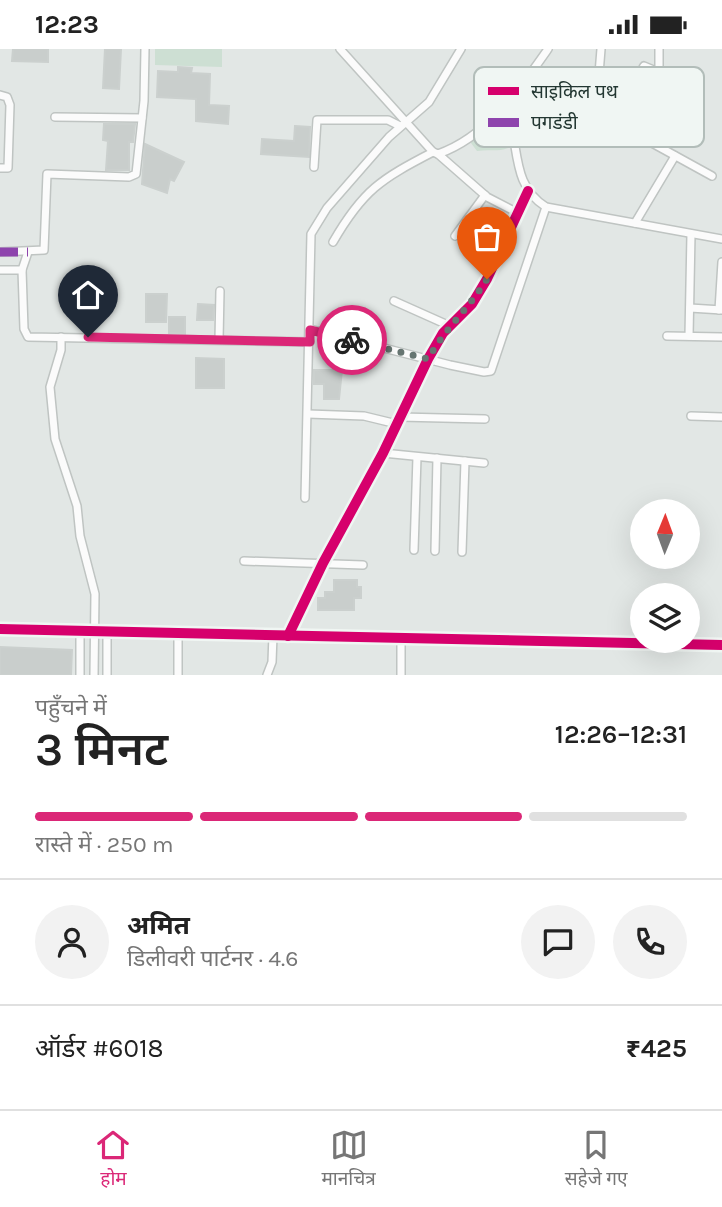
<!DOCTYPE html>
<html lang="hi">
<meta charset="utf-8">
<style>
:root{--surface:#fff;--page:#f2f2f2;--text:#222;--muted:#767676;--line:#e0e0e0;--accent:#db2777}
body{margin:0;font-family:Karla,"Noto Sans Devanagari",sans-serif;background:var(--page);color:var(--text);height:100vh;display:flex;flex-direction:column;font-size:26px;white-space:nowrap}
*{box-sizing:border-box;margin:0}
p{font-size:23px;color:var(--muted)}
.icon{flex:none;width:38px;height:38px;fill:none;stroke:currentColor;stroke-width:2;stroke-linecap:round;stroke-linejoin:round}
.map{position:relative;height:626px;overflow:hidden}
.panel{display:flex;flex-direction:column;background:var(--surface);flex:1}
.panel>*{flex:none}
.needle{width:46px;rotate:1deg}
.controls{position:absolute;left:630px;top:450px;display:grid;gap:14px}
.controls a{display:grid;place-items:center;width:70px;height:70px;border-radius:50%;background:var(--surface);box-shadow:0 7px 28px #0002;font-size:35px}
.pin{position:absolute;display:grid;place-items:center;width:60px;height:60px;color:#fff;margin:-72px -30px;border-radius:50% 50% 50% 0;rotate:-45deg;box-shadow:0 0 7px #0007}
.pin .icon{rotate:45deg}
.courier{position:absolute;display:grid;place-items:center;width:70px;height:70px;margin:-35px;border:5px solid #db2777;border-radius:50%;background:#fff;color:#222;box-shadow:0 2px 9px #0007}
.overview em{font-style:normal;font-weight:600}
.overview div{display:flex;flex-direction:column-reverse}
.overview{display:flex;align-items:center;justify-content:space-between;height:119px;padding:0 35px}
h1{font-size:46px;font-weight:600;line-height:52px}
.bar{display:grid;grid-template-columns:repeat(4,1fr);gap:10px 7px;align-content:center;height:84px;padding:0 35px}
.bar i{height:9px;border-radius:5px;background:var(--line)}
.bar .on{background:var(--accent)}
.bar p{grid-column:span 4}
.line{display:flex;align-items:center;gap:18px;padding:0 35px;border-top:2px solid var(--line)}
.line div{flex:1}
.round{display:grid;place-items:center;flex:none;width:74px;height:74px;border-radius:37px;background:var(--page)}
.status{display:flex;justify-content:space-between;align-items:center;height:49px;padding:0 35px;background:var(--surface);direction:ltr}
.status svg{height:19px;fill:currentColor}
.tab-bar{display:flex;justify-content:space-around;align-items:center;height:98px;border-top:2px solid var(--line);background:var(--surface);font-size:19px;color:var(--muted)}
.tab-bar a{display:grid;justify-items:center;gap:4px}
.tab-bar .on{color:var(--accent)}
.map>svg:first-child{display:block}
</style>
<div class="status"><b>12:23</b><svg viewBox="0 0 49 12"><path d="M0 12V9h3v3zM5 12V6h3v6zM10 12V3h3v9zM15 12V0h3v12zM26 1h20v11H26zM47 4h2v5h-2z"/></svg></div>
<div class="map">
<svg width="722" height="626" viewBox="0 0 722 626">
<rect width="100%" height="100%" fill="#e2e7e5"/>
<!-- green -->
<g fill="#cddfd3">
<polygon points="155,0 222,0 222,18 155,16"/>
<path d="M503 60 508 76V99C498 103 488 100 477 102L471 94 485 62Z"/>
</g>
<!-- building -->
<g fill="#c9cecc" stroke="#cbd0ce" stroke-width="2">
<polygon points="13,0 48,0 48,13 12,12"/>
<polygon points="105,0 121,0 119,40 103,39"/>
<polygon points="178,18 192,19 191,24 210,25 209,56 229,57 228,75 196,72 196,50 157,48 158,22 178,23"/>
<polygon points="104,75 135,75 133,93 129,93 129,121 106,121 108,92 103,91"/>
<polygon points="295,77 310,78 309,108 261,105 262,90 294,92"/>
<polygon points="145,95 184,113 174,132 170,130 167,144 142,135"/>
<polygon points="146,245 167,245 166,273 146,273"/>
<polygon points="198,255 214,256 213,271 197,271"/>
<polygon points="169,268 185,268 185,285 169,284"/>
<polygon points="196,309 224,310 224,339 196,339"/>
<polygon points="314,321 342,321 339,350 324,350 324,335 314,335"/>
<polygon points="334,531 357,531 357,538 361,538 361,549 354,549 354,561 318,561 318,549 325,549 325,543 334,543"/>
<polygon points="0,598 72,601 71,626 0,626"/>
</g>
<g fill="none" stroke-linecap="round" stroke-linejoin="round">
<!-- minor casing -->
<g stroke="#bfc4c2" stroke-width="10">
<g id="minor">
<path d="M340 0 433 103 438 105C487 88 520 40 548 0"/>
<polyline points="601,0 597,50 603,67 712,127"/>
<polyline points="659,0 659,23"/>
<polyline points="0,46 7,48 10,56 8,119 0,119"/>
<path d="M505 58C521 93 509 135 546 158L722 190"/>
<polyline points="55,68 142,69"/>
<polyline points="612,74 644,17 673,29"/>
<polyline points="438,105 487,148 516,163"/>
<polyline points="314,118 317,71 388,71 400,77"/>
<polyline points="635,174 675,107"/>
<polyline points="455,187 485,146"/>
<path d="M333 193C363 141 381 130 433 103"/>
<polyline points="0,203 44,201 47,125 129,128 136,125 144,52 145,0"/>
<polyline points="28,203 22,221 24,280 28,288 310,293"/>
<polyline points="0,221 22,221"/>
<polyline points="394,252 450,277"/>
<polyline points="690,259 722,261"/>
<polyline points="719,261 722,213"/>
<polyline points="310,280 450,316 484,323 491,322 546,158"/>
<polyline points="667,287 722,288"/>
<polyline points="689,287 691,185"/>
<polyline points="61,288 61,301 50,338 55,390 77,457 80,487 95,545 94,626"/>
<polyline points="219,291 220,242"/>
<polyline points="308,365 364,367 397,375"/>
<polyline points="691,367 722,368"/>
<polyline points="400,368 485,370"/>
<polyline points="383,404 484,414"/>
<polyline points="305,449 311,185 327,159 389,88 429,53 461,0"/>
<polyline points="414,501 417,408"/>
<polyline points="435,502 437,409"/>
<polyline points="462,503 465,412"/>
<polyline points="244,512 363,516"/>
<polyline points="288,587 323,514 383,404 428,310 443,284 472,255 487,230 528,142"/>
<polyline points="401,589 401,626"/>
<polyline points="80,626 80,581"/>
<polyline points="107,626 107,582"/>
<polyline points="178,626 178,584"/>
<polyline points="267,626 272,613 273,586"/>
</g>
</g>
<!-- tertiary casing -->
<g stroke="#bfc4c2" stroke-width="12">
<polyline id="tertiary" points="0,580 722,596"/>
</g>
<!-- minor -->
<use href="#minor" stroke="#fbfbfb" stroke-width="7"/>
<!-- tertiary -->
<use href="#tertiary" stroke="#fbfbfb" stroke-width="9"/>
<!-- quiet -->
<polyline stroke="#8e44ad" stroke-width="9" stroke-dasharray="18 9" stroke-linecap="butt" points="0,203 28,203"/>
<!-- cycleway casing -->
<g stroke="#f0f6f3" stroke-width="15">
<g id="cycleway">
<polyline points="0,580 722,596"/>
<polyline points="288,587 323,514 383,404 428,310 443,284 472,255 487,230 528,142"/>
</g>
</g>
<!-- cycleway -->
<use href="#cycleway" stroke="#d6006c" stroke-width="10"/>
</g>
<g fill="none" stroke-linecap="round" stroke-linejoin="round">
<!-- done -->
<path stroke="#667571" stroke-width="7" stroke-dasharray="0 12.6" d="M352 291 428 310C445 280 469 259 487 230"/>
<!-- route -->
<polyline stroke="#db2777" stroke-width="9" points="88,288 310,293 310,281 352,291"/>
</g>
<!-- legend -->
<rect x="474" y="18" width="230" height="80" rx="10" fill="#f0f6f3" stroke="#b2bdb9" stroke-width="2"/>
<rect x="488" y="38" width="31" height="8" fill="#d6006c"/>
<rect x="488" y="69" width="31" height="9" fill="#8e44ad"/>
<g font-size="19" fill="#233732">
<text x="531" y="49">साइकिल पथ</text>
<text x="531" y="80">पगडंडी</text>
</g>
</svg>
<div class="controls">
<a><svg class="needle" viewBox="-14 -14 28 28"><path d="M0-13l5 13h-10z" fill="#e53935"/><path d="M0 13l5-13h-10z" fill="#767676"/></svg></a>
<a><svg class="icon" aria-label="layers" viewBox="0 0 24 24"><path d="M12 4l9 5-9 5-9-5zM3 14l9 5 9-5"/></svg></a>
</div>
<div class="pin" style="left:487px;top:230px;background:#ea580c"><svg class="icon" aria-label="bag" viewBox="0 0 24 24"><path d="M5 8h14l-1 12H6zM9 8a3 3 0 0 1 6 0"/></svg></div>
<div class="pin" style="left:88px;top:288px;background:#1f2937"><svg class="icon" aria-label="home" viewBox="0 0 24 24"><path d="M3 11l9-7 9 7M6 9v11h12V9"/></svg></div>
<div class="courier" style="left:352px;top:291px"><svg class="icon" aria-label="bike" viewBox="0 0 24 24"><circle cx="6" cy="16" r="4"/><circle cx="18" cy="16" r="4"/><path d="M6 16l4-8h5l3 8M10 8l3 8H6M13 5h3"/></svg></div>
</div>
<section class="panel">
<div class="overview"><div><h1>3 मिनट</h1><p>पहुँचने में</p></div><em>12:26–12:31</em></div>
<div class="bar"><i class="on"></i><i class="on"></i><i class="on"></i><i></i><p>रास्ते में · 250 m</p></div>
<div class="line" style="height:126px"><a class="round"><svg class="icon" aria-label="person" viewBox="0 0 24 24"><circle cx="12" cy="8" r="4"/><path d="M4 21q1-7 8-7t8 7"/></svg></a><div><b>अमित</b><p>डिलीवरी पार्टनर · 4.6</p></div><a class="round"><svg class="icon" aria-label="chat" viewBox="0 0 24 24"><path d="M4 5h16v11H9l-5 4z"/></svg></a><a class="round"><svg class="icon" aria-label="phone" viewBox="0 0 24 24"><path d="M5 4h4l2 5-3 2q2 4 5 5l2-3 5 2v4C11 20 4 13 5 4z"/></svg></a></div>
<div class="line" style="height:91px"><div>ऑर्डर #6018</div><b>₹425</b></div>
</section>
<nav class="tab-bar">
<a class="on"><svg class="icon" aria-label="home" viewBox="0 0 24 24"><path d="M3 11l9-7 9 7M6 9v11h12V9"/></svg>होम</a>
<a><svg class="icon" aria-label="map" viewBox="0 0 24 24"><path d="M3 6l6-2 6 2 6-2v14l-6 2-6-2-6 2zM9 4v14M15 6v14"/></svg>मानचित्र</a>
<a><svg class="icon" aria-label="saved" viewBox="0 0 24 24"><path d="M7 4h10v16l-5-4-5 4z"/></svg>सहेजे गए</a>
</nav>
